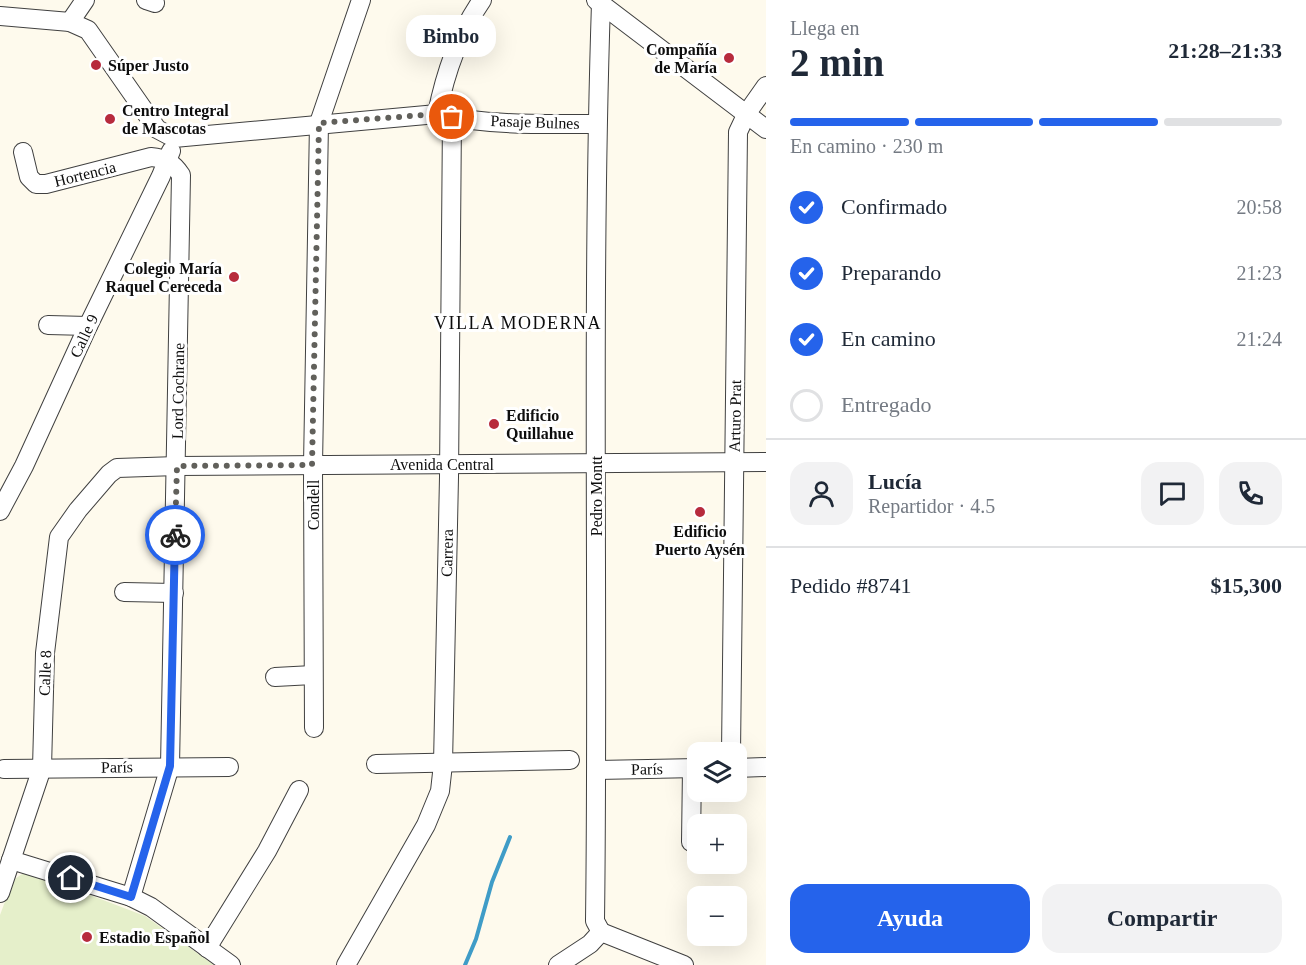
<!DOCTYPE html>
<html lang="es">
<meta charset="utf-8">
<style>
:root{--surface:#fff;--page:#f2f2f3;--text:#1f2937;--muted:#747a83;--line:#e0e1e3;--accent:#2563eb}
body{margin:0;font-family:"Times New Roman",serif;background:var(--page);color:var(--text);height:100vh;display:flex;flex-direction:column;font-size:22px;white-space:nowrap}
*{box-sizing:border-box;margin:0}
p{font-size:20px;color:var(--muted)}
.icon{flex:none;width:33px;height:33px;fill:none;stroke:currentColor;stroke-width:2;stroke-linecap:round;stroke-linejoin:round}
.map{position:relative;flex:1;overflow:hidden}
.side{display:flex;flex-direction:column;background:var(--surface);width:540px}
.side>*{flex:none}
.controls{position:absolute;left:687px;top:742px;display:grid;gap:12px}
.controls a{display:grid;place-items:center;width:60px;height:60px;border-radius:12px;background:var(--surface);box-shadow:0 6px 24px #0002;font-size:30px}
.pin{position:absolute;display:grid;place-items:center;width:51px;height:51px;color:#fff;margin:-26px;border:3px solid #fff;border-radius:50%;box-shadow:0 2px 6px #0007}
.courier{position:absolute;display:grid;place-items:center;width:60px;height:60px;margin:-30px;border:4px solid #2563eb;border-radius:50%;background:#fff;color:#222;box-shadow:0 2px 8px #0007}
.bubble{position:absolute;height:42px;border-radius:18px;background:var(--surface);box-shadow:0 6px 24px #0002;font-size:20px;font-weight:800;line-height:42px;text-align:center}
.head em{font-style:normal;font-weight:800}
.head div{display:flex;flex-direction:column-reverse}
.head{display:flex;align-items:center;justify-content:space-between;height:102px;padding:0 24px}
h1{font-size:39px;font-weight:800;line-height:45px}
.bar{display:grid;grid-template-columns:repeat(4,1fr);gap:9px 6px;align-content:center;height:72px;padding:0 24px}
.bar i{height:8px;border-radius:4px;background:var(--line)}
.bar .active{background:var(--accent)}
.bar p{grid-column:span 4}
.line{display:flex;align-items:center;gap:15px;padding:0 24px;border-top:2px solid var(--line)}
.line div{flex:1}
.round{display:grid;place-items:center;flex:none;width:63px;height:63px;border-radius:18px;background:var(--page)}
ol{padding:0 24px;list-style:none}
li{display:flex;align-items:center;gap:18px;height:66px}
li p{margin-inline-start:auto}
li .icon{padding:6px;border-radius:50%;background:var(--accent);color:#fff;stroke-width:4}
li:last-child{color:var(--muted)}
li i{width:33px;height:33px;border:3px solid var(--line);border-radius:50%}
.button{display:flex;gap:12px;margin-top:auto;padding:12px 24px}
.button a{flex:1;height:69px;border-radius:18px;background:var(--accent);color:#fff;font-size:24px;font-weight:800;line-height:69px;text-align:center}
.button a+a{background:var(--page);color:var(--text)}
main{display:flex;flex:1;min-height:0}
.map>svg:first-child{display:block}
</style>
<main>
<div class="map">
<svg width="766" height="965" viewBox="0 0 766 965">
<rect width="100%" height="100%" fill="#fefaed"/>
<!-- pitch -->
<polygon fill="#e5efca" points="27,871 145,916 214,965 0,965 0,915 13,880"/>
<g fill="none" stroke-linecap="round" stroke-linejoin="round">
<!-- stream -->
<polyline stroke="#3f9cc7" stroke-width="4" points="465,965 476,939 492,882 510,837"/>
<!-- minor casing -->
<g stroke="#404040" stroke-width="20">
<g id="minor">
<polyline points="146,0 155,3"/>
<polyline points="596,0 766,129"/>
<path d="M0 16 70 22 88 30 157 129 174 138 437 114C489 126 544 124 597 124"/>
<polyline points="70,22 85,0"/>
<path d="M437 114C445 74 459 33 482 0"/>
<path d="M23 152 29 177 36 184H46L151 157C165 158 173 163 181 175L170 766 131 897"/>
<polyline points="48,325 88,326"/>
<polyline points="0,511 24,466 88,326 161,176 171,151"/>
<polyline points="124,592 174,593"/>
<polyline points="275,677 313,675"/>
<polyline points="314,728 313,465 319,123 361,0"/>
<polyline points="731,753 738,132 747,113 766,86"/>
<polyline points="376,764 570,760"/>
<polyline points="736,768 766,767"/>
<polyline points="4,769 229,767"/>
<polyline points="597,770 698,768"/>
<polyline points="691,842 692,768"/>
<polyline points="11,860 131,897 151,907 231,965"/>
<polyline points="0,893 42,768 45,653 59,537 78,510 109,474 117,468 177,466 766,462"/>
<polyline points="601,932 684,965"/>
<polyline points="207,948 267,851 299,790"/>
<polyline points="346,965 426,825 440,791 443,764 449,477 452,117"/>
<path d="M558 965 590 944 601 932 595 921C599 615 591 309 601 3"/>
</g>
</g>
<!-- minor -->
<use href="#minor" stroke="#fff" stroke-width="18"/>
</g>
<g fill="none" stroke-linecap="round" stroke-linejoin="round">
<!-- done -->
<polyline stroke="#61605b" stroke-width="6" stroke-dasharray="0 10.8" points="175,535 177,466 312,465 319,123 437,114 452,117"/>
<!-- route -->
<polyline stroke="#2563eb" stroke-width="8" points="71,878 131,897 170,766 175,535"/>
</g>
<!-- markers -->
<g fill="#b72b3d" stroke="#fff" stroke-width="2">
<circle cx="729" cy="58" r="6"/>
<circle cx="96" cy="65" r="6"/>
<circle cx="110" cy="119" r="6"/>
<circle cx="234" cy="277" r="6"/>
<circle cx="494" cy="424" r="6"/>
<circle cx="700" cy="512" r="6"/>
<circle cx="87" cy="937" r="6"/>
</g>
<g text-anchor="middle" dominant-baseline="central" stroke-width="6" stroke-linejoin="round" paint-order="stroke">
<!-- poi labels -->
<g font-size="16" font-weight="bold" fill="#0d0d0d" stroke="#fff" text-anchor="start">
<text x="717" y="49" text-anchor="end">Compañía<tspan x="717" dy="18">de María</tspan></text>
<text x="108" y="65">Súper Justo</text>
<text x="122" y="110">Centro Integral<tspan x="122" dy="18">de Mascotas</tspan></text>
<text x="222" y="268" text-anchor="end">Colegio María<tspan x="222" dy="18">Raquel Cereceda</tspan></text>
<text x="506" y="415">Edificio<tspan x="506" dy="18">Quillahue</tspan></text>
<text x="700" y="531" text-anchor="middle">Edificio<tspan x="700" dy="18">Puerto Aysén</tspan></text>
<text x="99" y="937">Estadio Español</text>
</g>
<!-- street labels -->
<g font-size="16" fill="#0d0d0d" stroke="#fff">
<text transform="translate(535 122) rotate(2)">Pasaje Bulnes</text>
<text transform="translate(85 174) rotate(-14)">Hortencia</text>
<text transform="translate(84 336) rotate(-65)">Calle 9</text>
<text transform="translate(178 391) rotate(-89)">Lord Cochrane</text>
<text transform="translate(735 416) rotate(-89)">Arturo Prat</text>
<text x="442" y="464">Avenida Central</text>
<text transform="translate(596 496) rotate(-90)">Pedro Montt</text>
<text transform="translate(313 505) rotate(-90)">Condell</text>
<text transform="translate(447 553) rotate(-89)">Carrera</text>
<text transform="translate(45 673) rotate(-88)">Calle 8</text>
<text transform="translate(117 767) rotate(-1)">París</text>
<text transform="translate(647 769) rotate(-1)">París</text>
</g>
<!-- neighbourhood labels -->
<g font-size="18" letter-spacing="1.5" fill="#0d0d0d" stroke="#fff">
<text x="518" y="323">VILLA MODERNA</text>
</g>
</g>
</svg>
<div class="controls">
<a><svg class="icon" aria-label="layers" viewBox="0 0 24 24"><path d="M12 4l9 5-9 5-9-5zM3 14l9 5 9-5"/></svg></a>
<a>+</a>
<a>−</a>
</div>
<div class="pin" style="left:452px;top:117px;background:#ea580c"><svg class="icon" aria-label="bag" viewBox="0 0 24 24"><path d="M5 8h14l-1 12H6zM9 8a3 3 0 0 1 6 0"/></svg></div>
<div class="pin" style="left:71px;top:878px;background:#1f2937"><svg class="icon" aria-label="home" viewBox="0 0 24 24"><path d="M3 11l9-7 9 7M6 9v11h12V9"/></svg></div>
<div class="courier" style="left:175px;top:535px"><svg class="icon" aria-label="bike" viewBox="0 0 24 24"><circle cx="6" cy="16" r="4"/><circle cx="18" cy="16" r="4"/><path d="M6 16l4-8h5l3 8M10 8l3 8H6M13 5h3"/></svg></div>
<div class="bubble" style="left:406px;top:15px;width:90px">Bimbo</div>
</div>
<section class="side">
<div class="head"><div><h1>2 min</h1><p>Llega en</p></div><em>21:28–21:33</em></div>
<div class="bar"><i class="active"></i><i class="active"></i><i class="active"></i><i></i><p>En camino · 230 m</p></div>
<ol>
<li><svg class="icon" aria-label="check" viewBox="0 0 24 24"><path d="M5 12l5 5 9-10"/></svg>Confirmado<p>20:58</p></li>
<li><svg class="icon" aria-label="check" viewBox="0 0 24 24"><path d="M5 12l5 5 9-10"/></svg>Preparando<p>21:23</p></li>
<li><svg class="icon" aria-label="check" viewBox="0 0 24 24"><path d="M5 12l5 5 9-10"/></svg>En camino<p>21:24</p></li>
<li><i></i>Entregado</li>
</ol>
<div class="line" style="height:108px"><a class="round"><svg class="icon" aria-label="person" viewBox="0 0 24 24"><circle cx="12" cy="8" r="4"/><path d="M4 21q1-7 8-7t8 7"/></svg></a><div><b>Lucía</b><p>Repartidor · 4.5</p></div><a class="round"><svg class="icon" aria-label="chat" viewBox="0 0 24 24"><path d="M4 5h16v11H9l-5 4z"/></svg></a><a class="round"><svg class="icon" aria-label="phone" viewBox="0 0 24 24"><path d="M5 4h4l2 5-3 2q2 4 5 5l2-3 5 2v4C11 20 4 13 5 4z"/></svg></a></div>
<div class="line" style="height:78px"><div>Pedido #8741</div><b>$15,300</b></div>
<div class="button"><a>Ayuda</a><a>Compartir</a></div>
</section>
</main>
